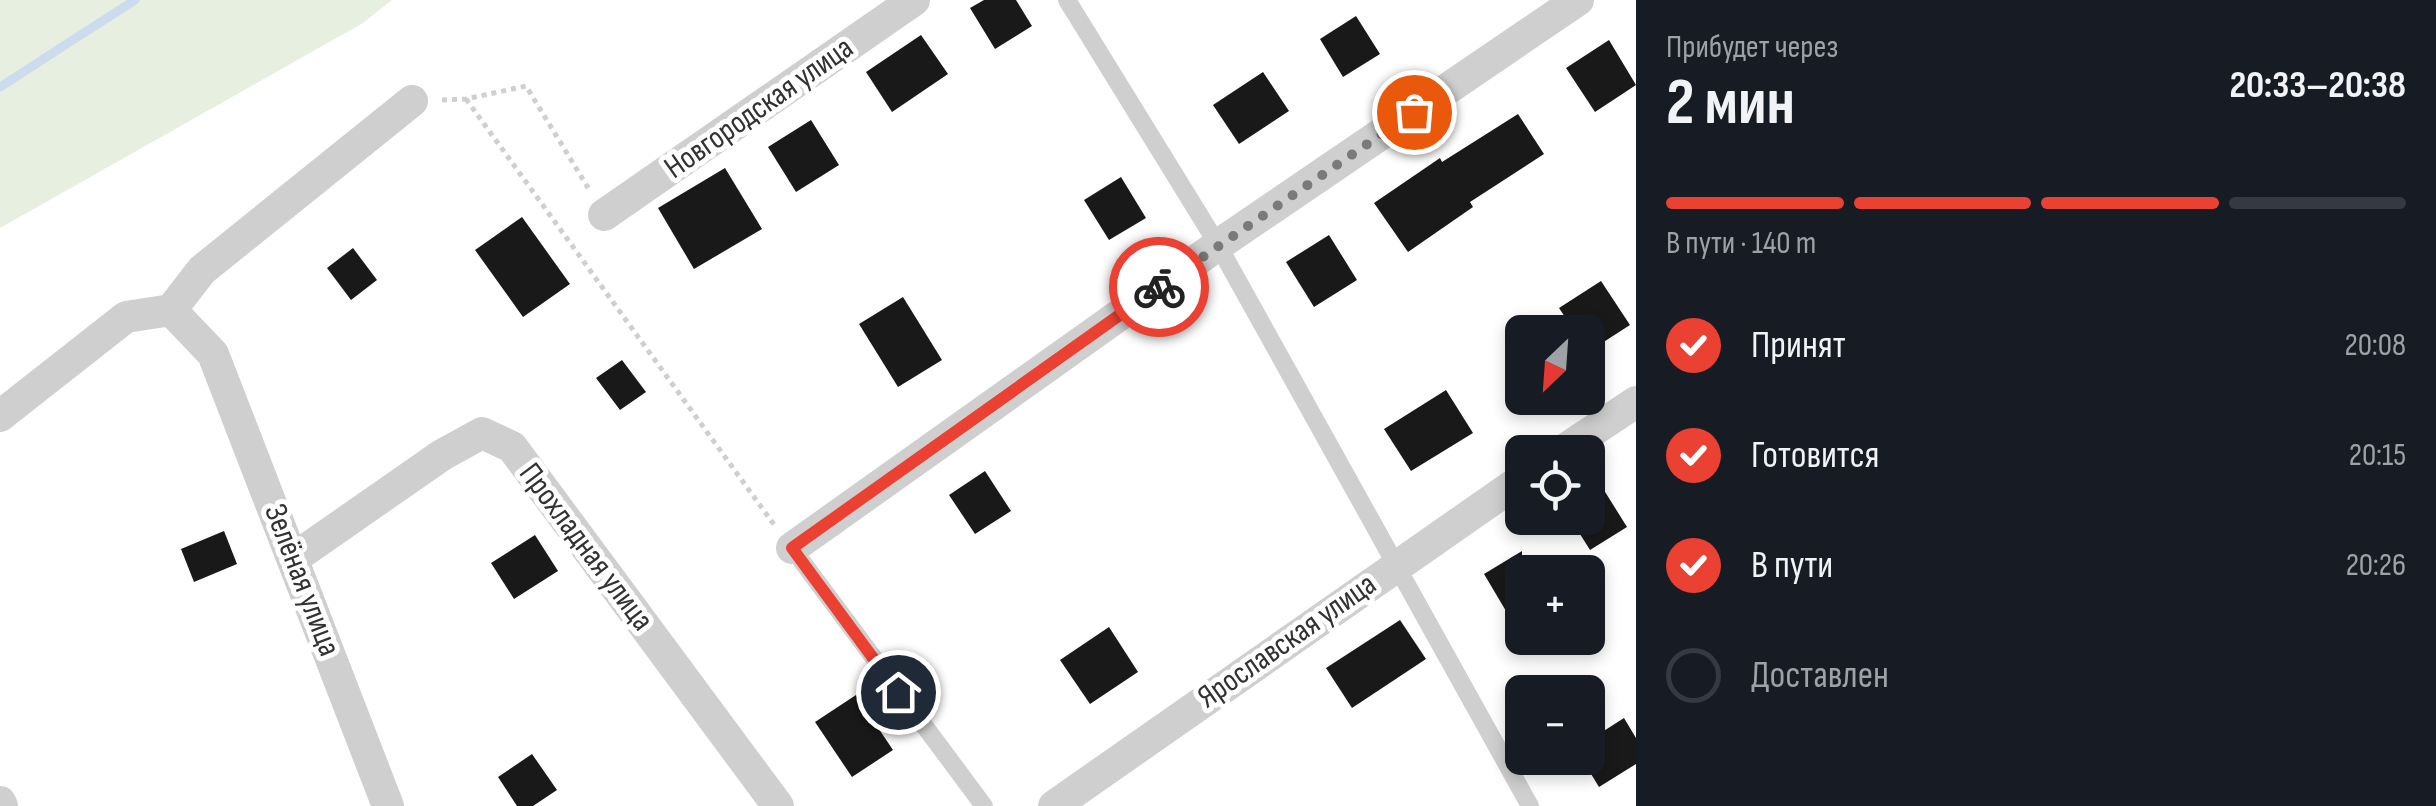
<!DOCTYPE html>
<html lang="ru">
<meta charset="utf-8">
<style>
:root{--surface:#171b24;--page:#242831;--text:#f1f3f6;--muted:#9ea1a6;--line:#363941;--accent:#eb4132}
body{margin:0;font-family:"Sofia Sans Condensed",sans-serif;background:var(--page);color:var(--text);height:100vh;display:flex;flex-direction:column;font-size:38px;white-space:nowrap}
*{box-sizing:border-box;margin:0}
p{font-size:32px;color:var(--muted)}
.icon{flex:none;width:55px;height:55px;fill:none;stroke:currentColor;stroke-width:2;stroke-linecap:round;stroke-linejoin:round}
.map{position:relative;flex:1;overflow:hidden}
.details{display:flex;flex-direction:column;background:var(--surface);width:800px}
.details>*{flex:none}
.needle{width:65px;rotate:205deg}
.tools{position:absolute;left:1505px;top:315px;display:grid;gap:20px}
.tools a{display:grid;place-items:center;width:100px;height:100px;border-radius:15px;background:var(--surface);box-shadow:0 5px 15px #0003;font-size:50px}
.pin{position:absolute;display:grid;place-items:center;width:85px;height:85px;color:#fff;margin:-42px;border:5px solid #fff;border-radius:50%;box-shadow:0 2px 10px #0007}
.courier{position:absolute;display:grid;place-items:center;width:100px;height:100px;margin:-50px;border:8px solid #eb4132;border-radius:50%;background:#fff;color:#222;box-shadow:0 2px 12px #0007}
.head em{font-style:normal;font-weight:700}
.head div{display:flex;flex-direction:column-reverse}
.head{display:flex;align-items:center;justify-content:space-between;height:170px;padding:0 30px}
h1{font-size:65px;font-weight:700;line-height:75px}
.bar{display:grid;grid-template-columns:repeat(4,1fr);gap:15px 10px;align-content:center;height:120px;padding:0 30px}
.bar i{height:12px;border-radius:8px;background:var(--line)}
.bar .on{background:var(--accent)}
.bar p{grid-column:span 4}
ol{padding:0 30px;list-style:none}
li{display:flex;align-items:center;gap:30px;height:110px}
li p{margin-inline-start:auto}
li .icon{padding:10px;border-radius:50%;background:var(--accent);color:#fff;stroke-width:4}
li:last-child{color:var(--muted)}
li i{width:55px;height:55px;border:5px solid var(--line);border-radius:50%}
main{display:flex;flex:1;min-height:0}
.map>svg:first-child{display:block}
</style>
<main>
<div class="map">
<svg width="1636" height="806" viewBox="0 0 1636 806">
<rect width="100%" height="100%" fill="#fff"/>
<!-- green -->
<polygon fill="#e6efe0" points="0,0 392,0 363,23 0,228"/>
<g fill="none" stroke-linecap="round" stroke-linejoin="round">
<!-- stream -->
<polyline stroke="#ccdcee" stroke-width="9" points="0,87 135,0"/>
</g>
<!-- building -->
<g fill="#191919">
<polygon points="984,0 1016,0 1032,26 995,49 970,8"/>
<polygon points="1356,16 1380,54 1343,77 1320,39"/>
<polygon points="921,35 948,74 892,112 866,72"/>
<polygon points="1609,40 1636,85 1595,112 1566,68"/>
<polygon points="1263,72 1289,111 1239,144 1213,105"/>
<polygon points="1518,114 1544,154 1470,202 1473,207 1408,252 1374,203 1440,158 1442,162"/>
<polygon points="811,120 839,165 796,192 768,147"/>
<polygon points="725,168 762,229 694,269 658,208"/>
<polygon points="1121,177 1146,218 1109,240 1084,200"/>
<polygon points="522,217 570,284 523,317 475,250"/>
<polygon points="1329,235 1357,280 1314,307 1286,262"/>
<polygon points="353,248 377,280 351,300 327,268"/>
<polygon points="1601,281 1630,325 1588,352 1588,332 1575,332 1559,308"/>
<polygon points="903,297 942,360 898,387 859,324"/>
<polygon points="622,360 646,392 620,410 596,378"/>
<polygon points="1446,390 1473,433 1411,471 1384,429"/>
<polygon points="985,471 1011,511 975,534 949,495"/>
<polygon points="1602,487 1627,527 1590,550 1570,518 1588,518 1588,496"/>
<polygon points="224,531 237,564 194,582 181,549"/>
<polygon points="535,535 558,571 514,599 491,563"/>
<polygon points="1522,551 1522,638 1484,574"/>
<polygon points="1400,620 1426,659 1352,708 1326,668"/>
<polygon points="1109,627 1138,672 1090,704 1060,660"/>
<polygon points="856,695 893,750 852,777 815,722"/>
<polygon points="1624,718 1636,738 1636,764 1599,787 1588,769 1588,741"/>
<polygon points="532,754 557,790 533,806 517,806 498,777"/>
</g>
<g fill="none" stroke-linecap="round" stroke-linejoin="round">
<!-- path -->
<g stroke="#cfcfcf" stroke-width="5" stroke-dasharray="5 5" stroke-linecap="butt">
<polyline points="466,99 775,526"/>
<polyline points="442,100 466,99 526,86 590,191"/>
</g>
<!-- service -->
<g stroke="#cfcfcf" stroke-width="18">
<polyline points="1067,0 1218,245 1530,806"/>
<polyline points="792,548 984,806"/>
</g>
<!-- minor -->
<g stroke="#cfcfcf" stroke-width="32">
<polyline points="604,215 914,0"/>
<polyline points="171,310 202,270 412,101"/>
<polyline points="0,416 126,317 171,310 213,354 388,806"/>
<polyline points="1561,452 1636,402"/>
<polyline points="792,548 1218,245 1578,0"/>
<polyline points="294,558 442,455 482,433 512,447 778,806"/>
<polyline points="0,802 2,806"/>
<polyline points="1054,806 1522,479"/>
</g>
</g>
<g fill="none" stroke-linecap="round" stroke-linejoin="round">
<!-- done -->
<polyline stroke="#7a7a7a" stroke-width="10" stroke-dasharray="0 18" points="1159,287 1414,112"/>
<!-- route -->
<polyline stroke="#eb4132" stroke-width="12" points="898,692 792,548 1159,287"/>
</g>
<g text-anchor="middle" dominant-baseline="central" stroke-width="10" stroke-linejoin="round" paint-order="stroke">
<!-- street labels -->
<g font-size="32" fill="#323232" stroke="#fff">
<text transform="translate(759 108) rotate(-35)">Новгородская улица</text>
<text transform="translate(586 547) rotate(53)">Прохладная улица</text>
<text transform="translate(302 580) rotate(69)">Зелёная улица</text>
<text transform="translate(1287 641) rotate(-35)">Ярославская улица</text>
</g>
</g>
</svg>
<div class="tools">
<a><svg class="needle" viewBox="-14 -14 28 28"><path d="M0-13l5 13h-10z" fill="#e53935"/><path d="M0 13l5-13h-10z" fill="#9ea1a6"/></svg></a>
<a><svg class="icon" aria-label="locate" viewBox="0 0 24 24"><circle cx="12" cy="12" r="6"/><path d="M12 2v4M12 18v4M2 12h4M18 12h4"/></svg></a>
<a>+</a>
<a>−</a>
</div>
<div class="pin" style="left:1414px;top:112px;background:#ea580c"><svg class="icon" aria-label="bag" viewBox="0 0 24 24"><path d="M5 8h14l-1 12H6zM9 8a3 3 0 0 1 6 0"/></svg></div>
<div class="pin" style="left:898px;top:692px;background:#1f2937"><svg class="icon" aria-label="home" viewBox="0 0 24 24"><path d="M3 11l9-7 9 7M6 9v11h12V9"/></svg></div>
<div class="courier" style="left:1159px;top:287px"><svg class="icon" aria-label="bike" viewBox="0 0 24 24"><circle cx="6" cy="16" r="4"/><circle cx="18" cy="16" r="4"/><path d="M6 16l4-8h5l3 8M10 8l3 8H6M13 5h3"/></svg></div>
</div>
<section class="details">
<div class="head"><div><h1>2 мин</h1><p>Прибудет через</p></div><em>20:33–20:38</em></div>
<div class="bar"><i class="on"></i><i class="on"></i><i class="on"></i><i></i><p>В пути · 140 m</p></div>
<ol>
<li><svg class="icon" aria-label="check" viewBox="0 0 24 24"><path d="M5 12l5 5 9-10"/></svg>Принят<p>20:08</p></li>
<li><svg class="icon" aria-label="check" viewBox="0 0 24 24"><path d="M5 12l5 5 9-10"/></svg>Готовится<p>20:15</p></li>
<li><svg class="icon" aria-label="check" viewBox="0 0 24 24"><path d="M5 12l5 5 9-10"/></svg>В пути<p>20:26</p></li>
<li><i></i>Доставлен</li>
</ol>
</section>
</main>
